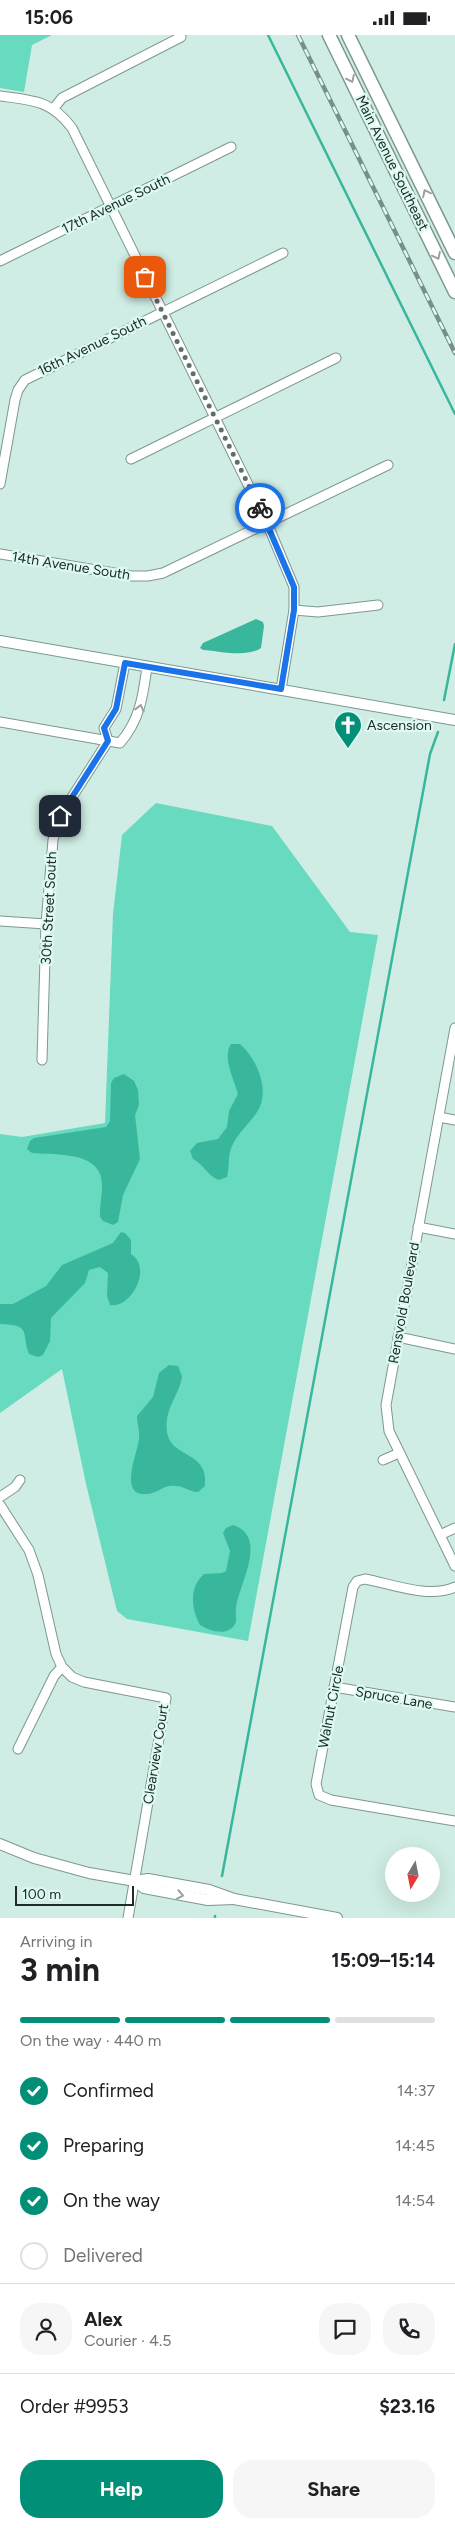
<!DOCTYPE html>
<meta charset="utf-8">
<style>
:root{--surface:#fff;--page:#f6f6f6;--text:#202124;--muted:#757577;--line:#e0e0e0;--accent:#028f78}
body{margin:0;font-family:Figtree,sans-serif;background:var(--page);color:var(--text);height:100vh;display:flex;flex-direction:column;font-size:19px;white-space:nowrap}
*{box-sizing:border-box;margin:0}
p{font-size:16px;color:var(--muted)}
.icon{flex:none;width:28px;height:28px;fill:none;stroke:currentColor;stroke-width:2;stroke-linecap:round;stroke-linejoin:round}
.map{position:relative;height:1883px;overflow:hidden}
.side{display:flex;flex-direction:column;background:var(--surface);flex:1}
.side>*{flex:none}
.needle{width:32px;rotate:190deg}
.controls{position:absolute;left:385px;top:1812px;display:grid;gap:10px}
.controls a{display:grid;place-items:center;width:55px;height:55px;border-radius:50%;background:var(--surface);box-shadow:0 5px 20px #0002;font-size:25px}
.scale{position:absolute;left:15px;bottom:12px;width:119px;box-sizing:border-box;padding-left:5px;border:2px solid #202b28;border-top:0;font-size:14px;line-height:18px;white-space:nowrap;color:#202b28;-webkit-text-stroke:4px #dcfaf1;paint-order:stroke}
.pin{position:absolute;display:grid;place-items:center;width:42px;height:42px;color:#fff;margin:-21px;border-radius:10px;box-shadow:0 2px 8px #0006}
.courier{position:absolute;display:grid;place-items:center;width:50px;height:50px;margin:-25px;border:4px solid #1a73e8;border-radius:50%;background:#fff;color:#222;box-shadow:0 1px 6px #0007}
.headline em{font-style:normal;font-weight:700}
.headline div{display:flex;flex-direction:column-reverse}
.headline{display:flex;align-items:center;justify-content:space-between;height:85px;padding:0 20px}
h1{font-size:32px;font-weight:700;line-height:38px}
.bar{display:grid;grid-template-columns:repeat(4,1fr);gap:8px 5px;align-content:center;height:60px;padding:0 20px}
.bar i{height:6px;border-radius:4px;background:var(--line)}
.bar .active{background:var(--accent)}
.bar p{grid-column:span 4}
.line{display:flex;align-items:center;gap:12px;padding:0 20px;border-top:1px solid var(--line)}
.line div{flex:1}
.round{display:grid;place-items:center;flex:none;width:52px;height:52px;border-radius:20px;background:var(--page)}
ol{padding:0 20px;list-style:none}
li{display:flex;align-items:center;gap:15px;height:55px}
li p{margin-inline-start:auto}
li .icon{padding:5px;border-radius:50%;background:var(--accent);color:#fff;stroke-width:4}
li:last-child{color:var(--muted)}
li i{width:28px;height:28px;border:2px solid var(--line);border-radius:50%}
.button{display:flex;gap:10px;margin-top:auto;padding:10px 20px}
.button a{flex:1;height:58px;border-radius:20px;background:var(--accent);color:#fff;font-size:20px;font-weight:700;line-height:58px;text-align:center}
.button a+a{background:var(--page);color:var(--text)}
.status{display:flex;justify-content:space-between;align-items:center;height:35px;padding:0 25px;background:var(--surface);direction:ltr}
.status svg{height:14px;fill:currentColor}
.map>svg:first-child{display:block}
</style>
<div class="status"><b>15:06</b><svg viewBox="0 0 49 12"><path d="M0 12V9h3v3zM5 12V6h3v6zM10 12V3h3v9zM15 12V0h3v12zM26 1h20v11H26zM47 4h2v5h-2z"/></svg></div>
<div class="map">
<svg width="455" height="1883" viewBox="0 0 455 1883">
<rect width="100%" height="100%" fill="#cfede4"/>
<!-- green -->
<g fill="#67dac0">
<polygon points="0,0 52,0 32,10 24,57 0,53"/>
<polygon points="156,768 272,791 350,897 378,900 248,1606 127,1584 117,1576 86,1449 62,1334 0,1378 0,1099 22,1102 105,1088 113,879 122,800"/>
</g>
<!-- water -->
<g fill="#39b79d">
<path d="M256 584 263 587 264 591 261 613C246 623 220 616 203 615L200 613 203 608Z"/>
<path d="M231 1009H240C257 1024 271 1056 257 1077 249 1089 238 1098 232 1111 227 1122 230 1132 227 1142L219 1145C208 1141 204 1130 193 1124L190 1116 197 1108 218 1104 227 1092 229 1076 238 1059C234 1044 222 1023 231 1009Z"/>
<path d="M124 1039 134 1046 138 1055 139 1070 135 1080 140 1124 123 1160 118 1187 113 1190 103 1186 100 1182C99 1169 105 1151 100 1139 91 1116 50 1120 32 1118L27 1114 30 1106 34 1103 106 1092 110 1086 111 1048 114 1043Z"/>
<path d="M121 1197 125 1198 131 1205V1219C153 1233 131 1274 110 1270L107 1261 108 1238 100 1232 89 1235 85 1248 51 1283 50 1306 43 1320 38 1322 29 1319C21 1297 32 1290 0 1289V1269H13L46 1251 62 1230 113 1208Z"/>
<path d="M169 1330 178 1331 182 1341C180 1360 164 1372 167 1397 171 1424 209 1415 205 1451L198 1457C189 1457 184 1451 176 1451 164 1449 157 1459 146 1459 118 1461 138 1417 139 1404 140 1396 137 1389 137 1381L153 1362 159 1338Z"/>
<path d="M233 1490C267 1501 242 1544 237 1567 235 1574 236 1580 236 1587 230 1602 211 1597 200 1590 191 1573 189 1552 204 1539L222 1538 226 1536 230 1516 223 1498 226 1493Z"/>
</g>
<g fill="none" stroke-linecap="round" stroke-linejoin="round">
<!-- stream -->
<g stroke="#39b79d" stroke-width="2.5">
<polyline points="268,0 455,379"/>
<polyline points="444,665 455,609"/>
<polyline points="222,1841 430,719 438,697"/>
<polyline points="215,1883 215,1881"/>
</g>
<!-- minor casing -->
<g stroke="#7c9890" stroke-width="11">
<g id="minor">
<path d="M0 61C32 65 51 65 72 93L267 488 294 552V575L281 654"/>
<polyline points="54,73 62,63 181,2 180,0"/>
<polyline points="0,226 231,112"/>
<polyline points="131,424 336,323"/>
<polyline points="0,449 15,365 18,355 25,345 283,218"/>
<polyline points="0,519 132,541 148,541 163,538 388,430"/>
<polyline points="294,575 318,577 378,570"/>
<path d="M0 687 120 708C140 685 143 661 147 632"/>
<polyline points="0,886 46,889"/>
<polyline points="455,993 386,1370 389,1396 455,1531"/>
<polyline points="42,1025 46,889 53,805 60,781 108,706 104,693 116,674 125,628"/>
<polyline points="439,1082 455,1085"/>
<polyline points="418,1192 455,1199"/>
<polyline points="398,1302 455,1314"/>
<polyline points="383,1425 399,1418"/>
<polyline points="0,1462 15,1452 20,1445"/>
<polyline points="0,1470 29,1515 38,1540 56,1619 62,1632 72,1642 84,1647 166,1663 128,1883"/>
<polyline points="440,1500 455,1493"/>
<path d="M455 1552C429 1564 392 1549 365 1544L357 1546 353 1552 316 1749 319 1760 331 1765 455 1786"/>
<polyline points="334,1652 455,1672"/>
<polyline points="18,1714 54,1641 62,1632"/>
</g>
</g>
<!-- tertiary casing -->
<g stroke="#7c9890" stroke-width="12">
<g id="tertiary">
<polyline points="0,606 455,685"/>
<polyline points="0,1809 34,1823 89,1838 135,1846 144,1853 208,1865 234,1864"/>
<polyline points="135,1846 148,1844 209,1855 234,1864 337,1883"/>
</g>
</g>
<!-- primary casing -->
<g stroke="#7c9890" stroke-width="15">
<g id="primary">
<polyline points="329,0 455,257"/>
<polyline points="348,0 455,218"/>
</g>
</g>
<!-- minor -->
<use href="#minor" stroke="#fff" stroke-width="9"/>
<!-- tertiary -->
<use href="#tertiary" stroke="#fff" stroke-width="10"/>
<!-- primary -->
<use href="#primary" stroke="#fff" stroke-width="12"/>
<!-- rail casing -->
<g stroke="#798e88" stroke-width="4.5">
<polyline id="rail" points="298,0 455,318"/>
</g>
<!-- rail -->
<use href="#rail" stroke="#dcfaf1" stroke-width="2.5" stroke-dasharray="8" stroke-linecap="butt"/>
</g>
<!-- one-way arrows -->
<defs><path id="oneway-chevron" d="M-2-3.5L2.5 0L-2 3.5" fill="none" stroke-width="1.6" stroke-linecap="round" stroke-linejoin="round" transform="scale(1.25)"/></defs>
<g stroke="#9ba09e">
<use href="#oneway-chevron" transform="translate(351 44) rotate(64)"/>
<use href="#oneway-chevron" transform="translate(426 158) rotate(-116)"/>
<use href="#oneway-chevron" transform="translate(437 221) rotate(64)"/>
<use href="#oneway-chevron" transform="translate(140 673) rotate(-76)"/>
<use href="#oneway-chevron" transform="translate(180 1860) rotate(11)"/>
</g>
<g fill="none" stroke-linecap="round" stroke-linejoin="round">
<!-- done -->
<polyline stroke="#5d6f6a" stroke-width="5" stroke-dasharray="0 9" points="145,242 260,473"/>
<!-- route -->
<polyline stroke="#1a73e8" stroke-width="6" points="60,781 108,706 104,693 116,674 125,628 281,654 294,575 294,552 260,473"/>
</g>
<!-- icons -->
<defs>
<g id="church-pin" transform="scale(1.4375)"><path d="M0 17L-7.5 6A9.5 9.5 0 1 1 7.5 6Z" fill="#028f78" stroke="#dcfaf1"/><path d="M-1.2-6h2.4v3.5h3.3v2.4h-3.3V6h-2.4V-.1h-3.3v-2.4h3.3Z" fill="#fff"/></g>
</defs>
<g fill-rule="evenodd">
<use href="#church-pin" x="348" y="690"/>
</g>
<g text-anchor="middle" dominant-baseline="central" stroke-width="4.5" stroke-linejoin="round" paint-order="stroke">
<!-- street labels -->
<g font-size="14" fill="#202b28" stroke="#dcfaf1">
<text transform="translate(392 128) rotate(64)">Main Avenue Southeast</text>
<text transform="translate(116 169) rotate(-26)">17th Avenue South</text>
<text transform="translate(92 311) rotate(-26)">16th Avenue South</text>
<text transform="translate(71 531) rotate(9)">14th Avenue South</text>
<text transform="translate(49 873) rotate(-87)">30th Street South</text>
<text transform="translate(404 1268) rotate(-80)">Rensvold Boulevard</text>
<text transform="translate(394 1663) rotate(10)">Spruce Lane</text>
<text transform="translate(331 1672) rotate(-79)">Walnut Circle</text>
<text transform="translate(156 1719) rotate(-81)">Clearview Court</text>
</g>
<!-- poi labels -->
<g font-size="14" fill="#202b28" stroke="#dcfaf1" text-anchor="start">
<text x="367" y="690">Ascension</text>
</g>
</g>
</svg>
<div class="controls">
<a><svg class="needle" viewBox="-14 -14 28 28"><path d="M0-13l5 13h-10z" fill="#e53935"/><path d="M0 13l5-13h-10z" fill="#757577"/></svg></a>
</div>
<div class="scale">100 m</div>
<div class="pin" style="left:145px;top:242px;background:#ea580c"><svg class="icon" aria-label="bag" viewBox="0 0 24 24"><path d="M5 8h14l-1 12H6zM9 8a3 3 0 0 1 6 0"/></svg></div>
<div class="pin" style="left:60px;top:781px;background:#1f2937"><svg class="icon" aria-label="home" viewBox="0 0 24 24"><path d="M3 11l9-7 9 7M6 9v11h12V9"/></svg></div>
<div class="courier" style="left:260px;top:473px"><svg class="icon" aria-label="bike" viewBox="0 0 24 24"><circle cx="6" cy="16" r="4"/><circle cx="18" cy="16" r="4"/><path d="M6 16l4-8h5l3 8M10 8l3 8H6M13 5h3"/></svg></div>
</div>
<section class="side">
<div class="headline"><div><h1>3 min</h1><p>Arriving in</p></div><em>15:09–15:14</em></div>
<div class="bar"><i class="active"></i><i class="active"></i><i class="active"></i><i></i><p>On the way · 440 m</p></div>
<ol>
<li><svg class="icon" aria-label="check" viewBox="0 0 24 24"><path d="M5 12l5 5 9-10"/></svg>Confirmed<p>14:37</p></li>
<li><svg class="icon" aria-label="check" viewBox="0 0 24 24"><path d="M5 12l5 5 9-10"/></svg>Preparing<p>14:45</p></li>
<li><svg class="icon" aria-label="check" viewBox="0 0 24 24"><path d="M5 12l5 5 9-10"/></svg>On the way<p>14:54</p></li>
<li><i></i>Delivered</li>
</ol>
<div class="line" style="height:90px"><a class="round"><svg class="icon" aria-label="person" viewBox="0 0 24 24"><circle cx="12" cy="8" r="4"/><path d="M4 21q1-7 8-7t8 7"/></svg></a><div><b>Alex</b><p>Courier · 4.5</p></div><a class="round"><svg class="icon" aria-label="chat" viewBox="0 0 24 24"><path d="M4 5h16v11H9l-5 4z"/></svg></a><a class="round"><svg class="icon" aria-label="phone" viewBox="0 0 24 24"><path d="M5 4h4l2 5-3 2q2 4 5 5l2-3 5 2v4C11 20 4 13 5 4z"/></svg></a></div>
<div class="line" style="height:65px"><div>Order #9953</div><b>$23.16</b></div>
<div class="button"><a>Help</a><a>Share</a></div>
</section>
